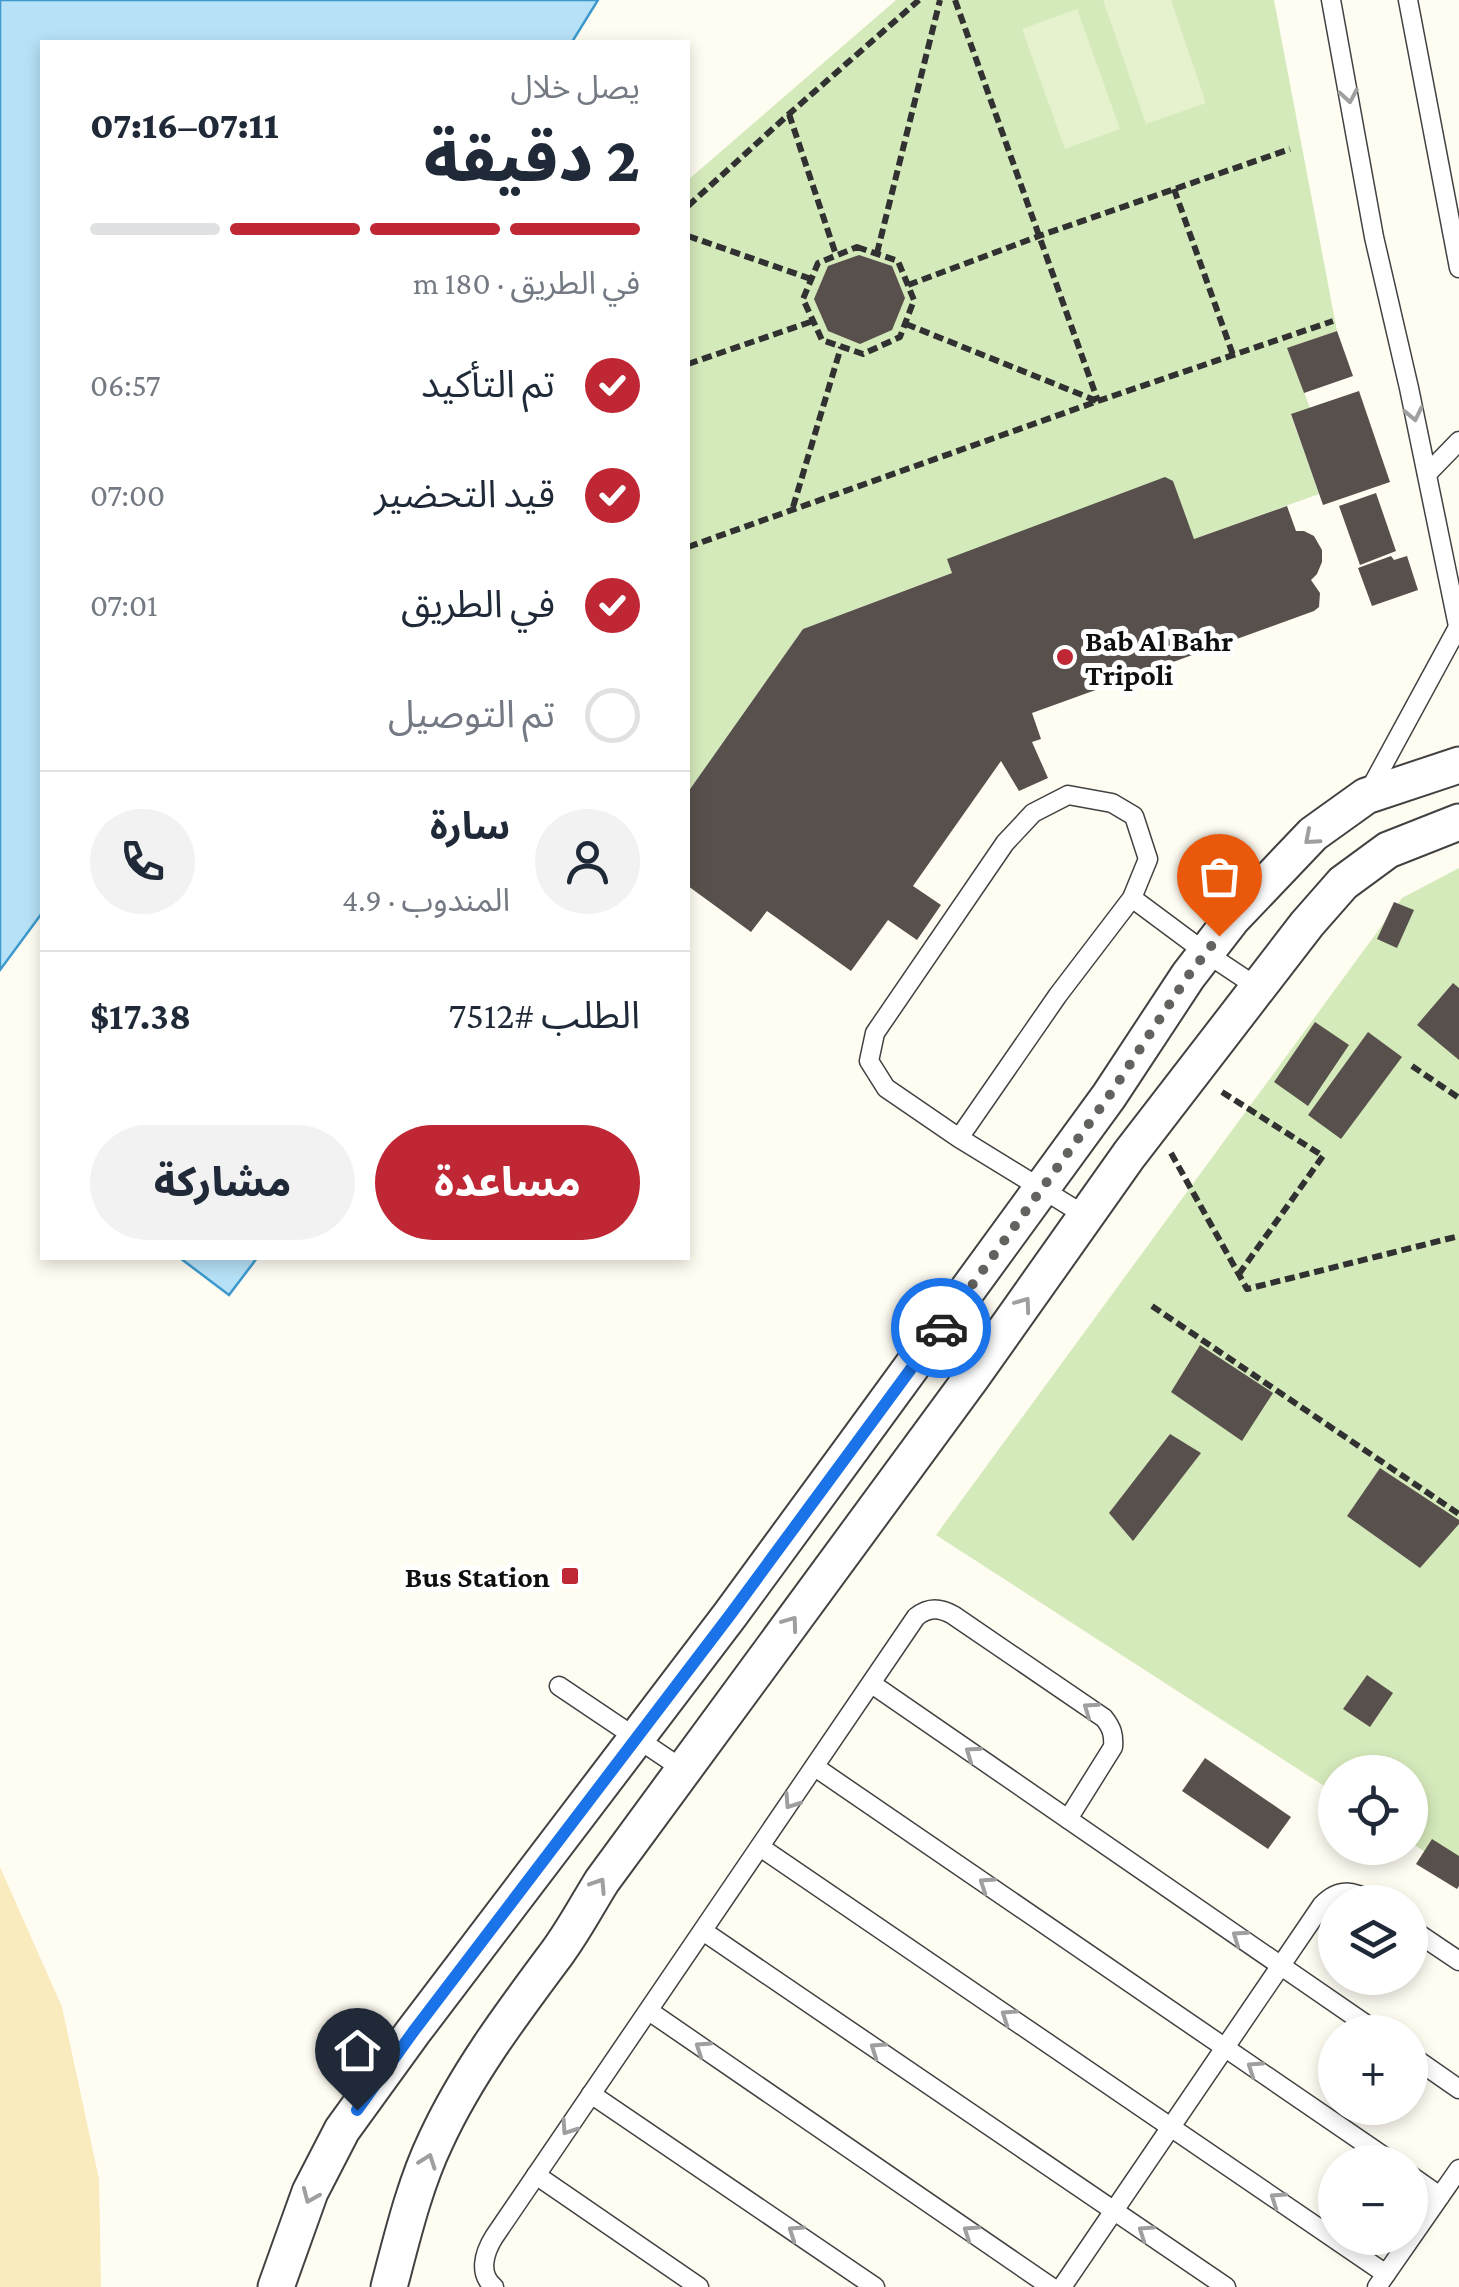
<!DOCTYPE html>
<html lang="ar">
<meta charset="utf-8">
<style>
:root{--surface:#fff;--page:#f2f2f3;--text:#1f2937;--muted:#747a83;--line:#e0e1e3;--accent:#c02734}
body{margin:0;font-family:"Crimson Pro","Noto Sans Arabic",serif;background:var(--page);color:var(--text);direction:rtl;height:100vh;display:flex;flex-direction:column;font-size:38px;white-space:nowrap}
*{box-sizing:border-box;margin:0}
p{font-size:32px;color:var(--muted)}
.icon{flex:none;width:55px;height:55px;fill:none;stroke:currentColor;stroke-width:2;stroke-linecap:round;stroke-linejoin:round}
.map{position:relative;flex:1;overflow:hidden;direction:ltr}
.details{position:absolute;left:40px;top:40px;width:650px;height:1220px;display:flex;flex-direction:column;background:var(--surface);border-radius:0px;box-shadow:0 5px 15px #0003;direction:rtl}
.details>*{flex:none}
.buttons{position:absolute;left:1318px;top:1755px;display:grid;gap:20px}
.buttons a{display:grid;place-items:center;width:110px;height:110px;border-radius:50%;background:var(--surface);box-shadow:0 5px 15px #0003;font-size:50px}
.pin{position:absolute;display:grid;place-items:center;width:85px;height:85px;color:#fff;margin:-102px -42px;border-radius:50% 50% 50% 0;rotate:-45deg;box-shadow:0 0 10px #0007}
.pin .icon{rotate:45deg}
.courier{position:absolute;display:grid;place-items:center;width:100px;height:100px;margin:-50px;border:8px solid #1a73e8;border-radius:50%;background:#fff;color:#222;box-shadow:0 2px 12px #0007}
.summary em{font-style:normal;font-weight:800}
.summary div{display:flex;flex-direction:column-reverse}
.summary{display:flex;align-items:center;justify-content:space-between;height:170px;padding:0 50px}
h1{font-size:65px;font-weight:800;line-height:75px}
.bar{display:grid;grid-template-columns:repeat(4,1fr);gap:15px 10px;align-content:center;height:120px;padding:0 50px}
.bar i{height:12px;border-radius:8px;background:var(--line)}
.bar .selected{background:var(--accent)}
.bar p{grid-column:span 4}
.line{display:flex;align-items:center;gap:25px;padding:0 50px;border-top:2px solid var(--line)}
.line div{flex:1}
.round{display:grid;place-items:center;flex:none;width:105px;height:105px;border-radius:52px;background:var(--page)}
ol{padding:0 50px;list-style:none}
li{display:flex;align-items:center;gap:30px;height:110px}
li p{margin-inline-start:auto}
li .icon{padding:10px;border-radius:50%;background:var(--accent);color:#fff;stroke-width:4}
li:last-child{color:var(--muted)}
li i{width:55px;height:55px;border:5px solid var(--line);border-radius:50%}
.primary-button{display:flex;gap:20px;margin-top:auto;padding:20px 50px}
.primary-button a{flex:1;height:115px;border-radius:60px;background:var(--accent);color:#fff;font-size:40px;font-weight:800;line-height:115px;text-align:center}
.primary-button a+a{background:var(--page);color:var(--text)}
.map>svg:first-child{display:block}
</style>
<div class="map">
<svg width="1459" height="2287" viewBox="0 0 1459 2287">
<rect width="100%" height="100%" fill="#fffcf2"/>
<!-- green -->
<g fill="#d5eabb">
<polygon points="896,0 1274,0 1337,331 1288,349 1310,408 1291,415 1319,494 1194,539 1165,478 948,559 952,573 803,629 688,792 688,180"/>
<polygon points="1459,868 1459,1874 1410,1842 1410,1772 1335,1772 1335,1793 936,1535 1402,898"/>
</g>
<!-- sand -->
<polygon fill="#faebbe" points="0,1867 62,2007 99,2179 101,2287 0,2287"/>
<!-- pitch -->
<g fill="#e6f1cd">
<polygon points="1103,0 1171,0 1206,103 1146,124"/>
<polygon points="1077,9 1120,129 1065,149 1022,29"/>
</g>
<!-- water -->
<g fill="#b6e1f6" stroke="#3d99cd" stroke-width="2.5">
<polygon points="0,0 598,0 572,42 42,42 42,913 0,970"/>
<polygon points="180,1258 257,1258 229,1295"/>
</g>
<!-- building -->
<g fill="#58504c">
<polygon points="859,255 892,266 905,298 892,330 860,344 828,331 814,299 828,266"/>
<polygon points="1337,331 1353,376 1304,393 1287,348"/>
<polygon points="1359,391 1390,482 1323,505 1291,414"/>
<polygon points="1165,477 1173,481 1194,539 1287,506 1296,531 1304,531 1314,536 1322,550 1322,562 1317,574 1311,580 1320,593 1319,607 1314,611 1032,713 1041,739 1032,742 1048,778 1019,791 1001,761 913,886 941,905 917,940 888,920 851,971 767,911 751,932 688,886 688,792 803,629 952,573 947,559"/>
<polygon points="1376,493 1396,551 1360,565 1339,506"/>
<polygon points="1391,556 1394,560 1407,556 1418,590 1372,606 1358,568"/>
<polygon points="1394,902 1414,910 1397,948 1377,939"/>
<polygon points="1453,983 1459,988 1459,1060 1417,1025"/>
<polygon points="1315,1022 1349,1045 1308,1106 1274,1082"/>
<polygon points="1368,1032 1402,1057 1341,1139 1308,1115"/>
<polygon points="1200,1345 1273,1393 1242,1441 1171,1392"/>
<polygon points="1170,1434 1201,1453 1133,1541 1109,1513"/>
<polygon points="1380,1468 1459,1520 1459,1524 1420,1568 1347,1516"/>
<polygon points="1367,1675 1393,1693 1370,1727 1343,1709"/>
<polygon points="1205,1758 1291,1817 1268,1849 1182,1791"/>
<polygon points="1432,1839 1459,1856 1459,1886 1457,1889 1416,1864"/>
</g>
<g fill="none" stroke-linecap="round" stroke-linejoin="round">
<!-- service casing -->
<g stroke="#424242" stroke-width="21">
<g id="service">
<polyline points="1331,0 1374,237 1409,388 1459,631"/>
<polyline points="1408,0 1459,268"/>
<polyline points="1427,474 1459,441"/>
<polyline points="1369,791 1457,629"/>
<polyline points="1132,898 1206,953 1257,987"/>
<polyline points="959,1138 1058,995 1132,898 1148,859 1134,816 1112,803 1068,795 1033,813 1005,843 875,1033 869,1061 886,1088 959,1138 1086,1216"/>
<polyline points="872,1684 1377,2032"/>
<polyline points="559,1686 684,1770"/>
<polyline points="815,1767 1392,2162"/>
<polyline points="760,1847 1386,2274"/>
<polyline points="1410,1928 1459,1961"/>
<polyline points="703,1931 1226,2287"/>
<polyline points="649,2011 1051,2287"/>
<polyline points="1410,2055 1459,2089"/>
<polyline points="591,2094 875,2287"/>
<polyline points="536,2175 699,2287"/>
<polyline points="1410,2175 1440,2196"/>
<path d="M494 2287C478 2274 484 2253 494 2237L916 1617C928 1607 939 1607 953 1615L1104 1718C1112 1728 1114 1735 1113 1747L1068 1819"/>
<path d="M1062 2287 1322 1905C1338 1888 1353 1890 1372 1902"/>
<polyline points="1377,2287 1459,2169"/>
</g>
</g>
<!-- minor casing -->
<g stroke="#424242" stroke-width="39">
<g id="minor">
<polyline points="276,2287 310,2192 342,2130 413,2032 730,1615 853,1447 1109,1096 1188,976 1232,919 1313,834 1366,796 1459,765"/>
<path d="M389 2287C402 2238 414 2186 436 2140 467 2073 513 2012 557 1953 574 1930 587 1905 602 1881L972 1377 1129 1155 1307 924 1343 883 1388 850 1459 822"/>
</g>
</g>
<!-- path -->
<g stroke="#313131" stroke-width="6" stroke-dasharray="10 5" stroke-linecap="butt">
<polyline points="955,0 1098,401"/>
<polyline points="789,114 836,255"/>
<polyline points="1174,189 1233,355"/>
<polyline points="688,206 789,114 919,0"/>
<polyline points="688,236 811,279"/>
<polygon points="857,247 898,261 914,300 900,337 863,354 822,340 803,299 818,263"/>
<polyline points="877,253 940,0"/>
<polyline points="908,285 1039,236 1290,149"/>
<polyline points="906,324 1097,401"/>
<polyline points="688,364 813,321"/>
<polyline points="793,507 841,347"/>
<polyline points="688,547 1098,401 1333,321"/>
<polyline points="1412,1066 1459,1098"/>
<polyline points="1222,1092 1323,1156 1239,1274"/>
<polyline points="1171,1153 1247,1289 1459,1236"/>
<polyline points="1152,1306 1459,1514"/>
</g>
<!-- service -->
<use href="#service" stroke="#fff" stroke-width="18"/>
<!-- minor -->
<use href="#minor" stroke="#fff" stroke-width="35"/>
</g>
<!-- one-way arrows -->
<defs><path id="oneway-chevron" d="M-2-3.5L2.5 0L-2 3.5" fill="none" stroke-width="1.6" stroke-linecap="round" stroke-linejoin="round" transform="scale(2.5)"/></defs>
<g stroke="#9f9f9f">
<use href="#oneway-chevron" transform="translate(1349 96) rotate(80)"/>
<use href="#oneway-chevron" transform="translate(1414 414) rotate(78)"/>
<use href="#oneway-chevron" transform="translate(1311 838) rotate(139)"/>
<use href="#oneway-chevron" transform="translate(1024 1304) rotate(-54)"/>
<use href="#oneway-chevron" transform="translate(791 1623) rotate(-54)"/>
<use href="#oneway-chevron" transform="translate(1090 1709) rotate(-145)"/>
<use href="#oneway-chevron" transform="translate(972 1753) rotate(-145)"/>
<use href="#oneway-chevron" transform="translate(791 1802) rotate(124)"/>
<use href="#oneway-chevron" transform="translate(986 1884) rotate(-146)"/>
<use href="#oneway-chevron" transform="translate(599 1885) rotate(-57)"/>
<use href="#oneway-chevron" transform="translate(1239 1937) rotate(-145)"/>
<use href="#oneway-chevron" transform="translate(1008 2016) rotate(-146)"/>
<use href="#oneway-chevron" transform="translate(702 2048) rotate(-146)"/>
<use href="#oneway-chevron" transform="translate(877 2049) rotate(-146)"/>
<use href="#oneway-chevron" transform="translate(1254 2068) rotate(-146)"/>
<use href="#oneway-chevron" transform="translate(568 2128) rotate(124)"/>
<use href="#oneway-chevron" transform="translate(428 2161) rotate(-70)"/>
<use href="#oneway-chevron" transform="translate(310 2196) rotate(113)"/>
<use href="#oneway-chevron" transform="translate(1277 2199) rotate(-146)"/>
<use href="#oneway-chevron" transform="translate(795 2232) rotate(-146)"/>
<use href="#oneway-chevron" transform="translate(970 2232) rotate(-146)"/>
<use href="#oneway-chevron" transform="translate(1145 2232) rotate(-146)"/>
</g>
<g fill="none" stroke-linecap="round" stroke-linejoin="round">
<!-- done -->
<polyline stroke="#63625e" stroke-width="10" stroke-dasharray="0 18" points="941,1328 1109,1096 1188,976 1219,936"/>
<!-- route -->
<polyline stroke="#1a73e8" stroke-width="12" points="357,2110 413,2032 730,1615 941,1328"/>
</g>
<!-- markers -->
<g fill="#c02734" stroke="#fff" stroke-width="4">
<circle cx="1065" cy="657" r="10"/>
<rect x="560" y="1566" width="20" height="20" rx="5"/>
</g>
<g text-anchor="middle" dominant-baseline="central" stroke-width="10" stroke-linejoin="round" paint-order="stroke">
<!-- poi labels -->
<g font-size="30" font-weight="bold" fill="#0f0f0f" stroke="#fff" text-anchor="start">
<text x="1085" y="640">Bab Al Bahr<tspan x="1085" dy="34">Tripoli</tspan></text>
<text x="550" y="1576" text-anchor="end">Bus Station</text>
</g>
</g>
</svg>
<div class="buttons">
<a><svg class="icon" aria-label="locate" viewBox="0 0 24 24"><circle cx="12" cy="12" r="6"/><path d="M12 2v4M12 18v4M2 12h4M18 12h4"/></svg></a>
<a><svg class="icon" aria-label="layers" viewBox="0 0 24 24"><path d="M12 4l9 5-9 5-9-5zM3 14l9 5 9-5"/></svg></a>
<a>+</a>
<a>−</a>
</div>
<div class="pin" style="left:1219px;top:936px;background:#ea580c"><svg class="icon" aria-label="bag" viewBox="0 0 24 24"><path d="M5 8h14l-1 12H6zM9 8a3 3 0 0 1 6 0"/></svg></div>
<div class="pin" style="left:357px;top:2110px;background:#1f2937"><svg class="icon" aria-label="home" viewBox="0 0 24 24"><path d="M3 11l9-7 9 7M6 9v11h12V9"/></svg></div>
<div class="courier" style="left:941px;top:1328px"><svg class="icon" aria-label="car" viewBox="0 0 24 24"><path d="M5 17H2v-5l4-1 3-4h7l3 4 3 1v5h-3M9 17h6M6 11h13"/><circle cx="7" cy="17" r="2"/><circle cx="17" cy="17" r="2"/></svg></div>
<section class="details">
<div class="summary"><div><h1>2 دقيقة</h1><p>يصل خلال</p></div><em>07:11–07:16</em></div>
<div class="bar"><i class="selected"></i><i class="selected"></i><i class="selected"></i><i></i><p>في الطريق · 180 m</p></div>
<ol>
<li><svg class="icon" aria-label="check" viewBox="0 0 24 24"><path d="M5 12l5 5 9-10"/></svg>تم التأكيد<p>06:57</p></li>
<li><svg class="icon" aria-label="check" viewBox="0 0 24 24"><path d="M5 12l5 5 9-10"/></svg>قيد التحضير<p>07:00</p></li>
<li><svg class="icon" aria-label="check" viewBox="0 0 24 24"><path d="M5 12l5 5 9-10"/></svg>في الطريق<p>07:01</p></li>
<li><i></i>تم التوصيل</li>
</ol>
<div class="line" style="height:180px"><a class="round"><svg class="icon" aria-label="person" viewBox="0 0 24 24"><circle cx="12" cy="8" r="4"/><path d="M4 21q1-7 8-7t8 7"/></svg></a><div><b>سارة</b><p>المندوب · 4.9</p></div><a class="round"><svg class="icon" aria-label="phone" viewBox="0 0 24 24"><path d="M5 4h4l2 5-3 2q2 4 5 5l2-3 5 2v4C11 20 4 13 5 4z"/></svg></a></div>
<div class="line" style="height:130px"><div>الطلب #7512</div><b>$17.38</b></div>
<div class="primary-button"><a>مساعدة</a><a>مشاركة</a></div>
</section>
</div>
